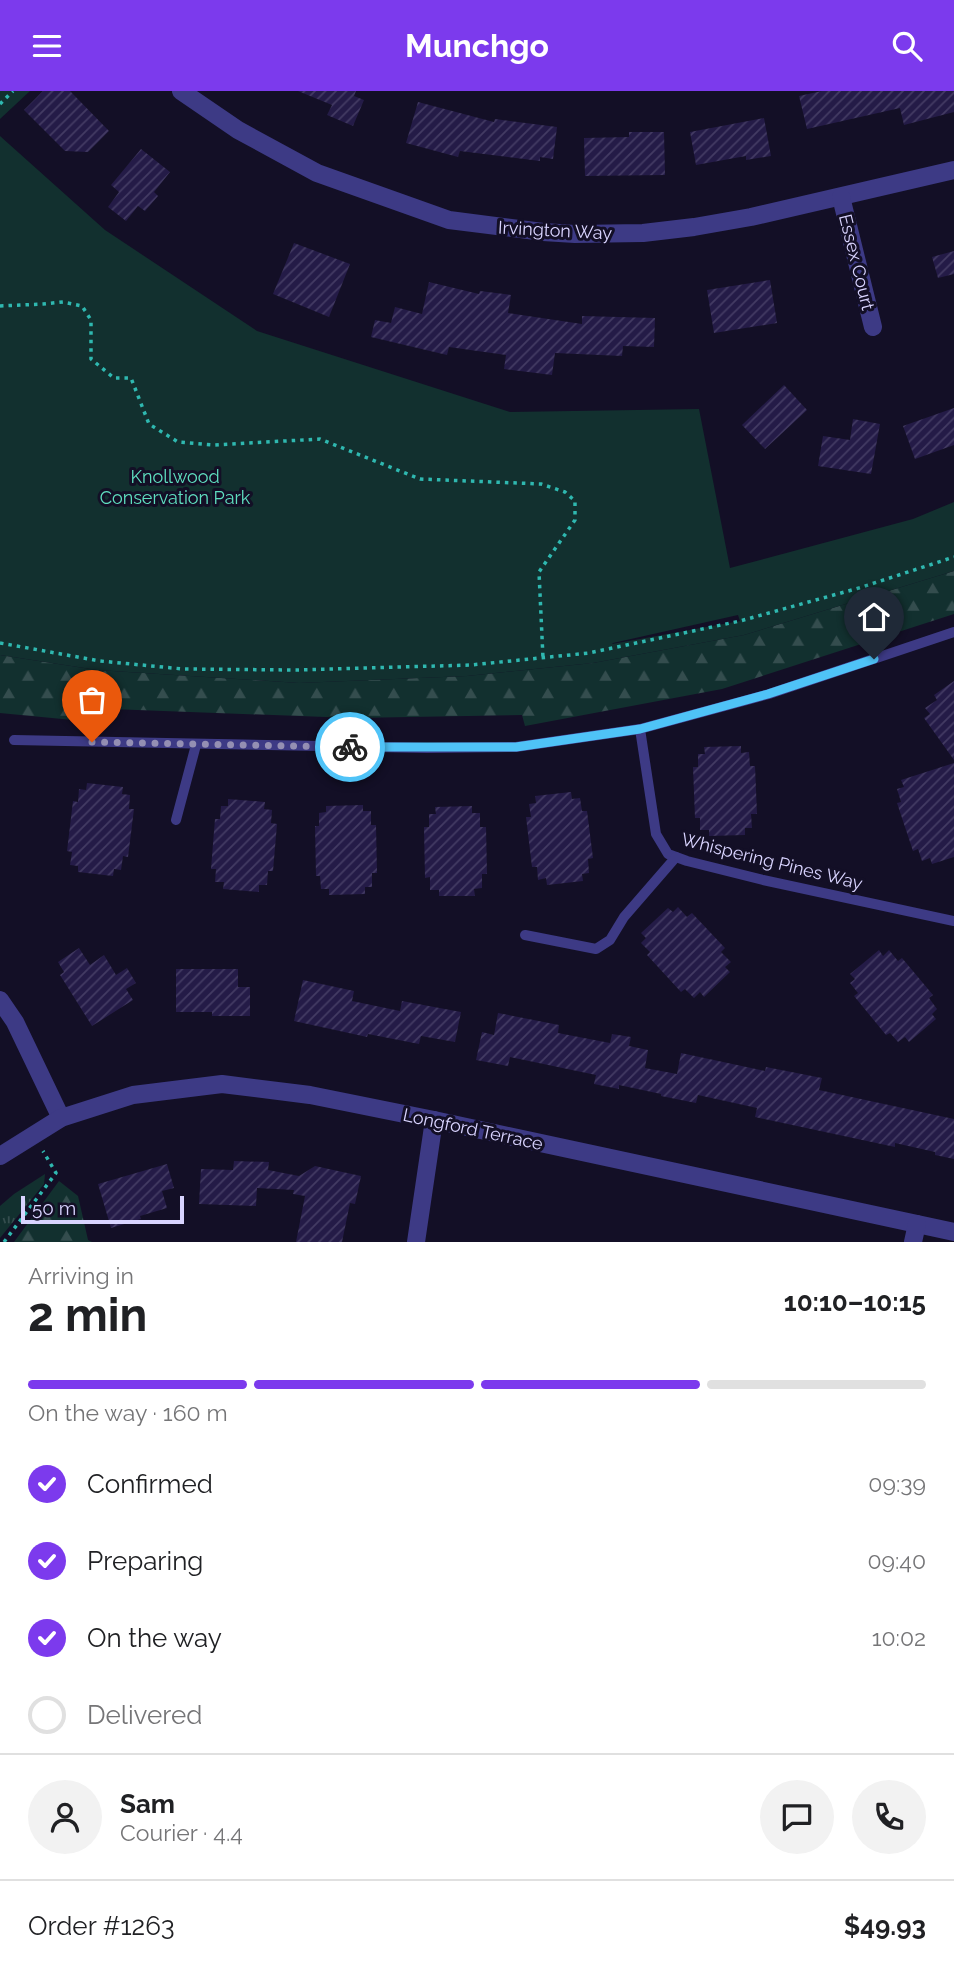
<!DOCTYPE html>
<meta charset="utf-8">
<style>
:root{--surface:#fff;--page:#f2f2f2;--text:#202124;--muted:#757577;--line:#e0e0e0;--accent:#7c3aed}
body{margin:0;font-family:Raleway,sans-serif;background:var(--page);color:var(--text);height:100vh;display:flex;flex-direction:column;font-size:26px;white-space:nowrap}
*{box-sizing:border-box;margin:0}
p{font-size:23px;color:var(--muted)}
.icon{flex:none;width:38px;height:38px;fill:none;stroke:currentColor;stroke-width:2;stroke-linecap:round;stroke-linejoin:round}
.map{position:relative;height:1151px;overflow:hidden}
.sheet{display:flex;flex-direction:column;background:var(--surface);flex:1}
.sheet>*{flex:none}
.scale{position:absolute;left:21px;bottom:18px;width:163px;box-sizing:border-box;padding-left:7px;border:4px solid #d9d4ff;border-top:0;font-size:19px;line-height:24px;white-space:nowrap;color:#d9d4ff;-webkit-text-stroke:5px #130f26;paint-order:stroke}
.pin{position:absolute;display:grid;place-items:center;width:60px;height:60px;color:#fff;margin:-72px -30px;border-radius:50% 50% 50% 0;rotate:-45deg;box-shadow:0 0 7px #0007}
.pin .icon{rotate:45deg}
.courier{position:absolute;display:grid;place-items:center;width:70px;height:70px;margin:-35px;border:5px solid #4fc3f7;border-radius:50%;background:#fff;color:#222;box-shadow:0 2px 9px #0007}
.head em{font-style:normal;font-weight:700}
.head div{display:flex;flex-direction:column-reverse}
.head{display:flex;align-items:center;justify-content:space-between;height:119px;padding:0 28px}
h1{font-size:46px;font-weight:700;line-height:52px}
.bar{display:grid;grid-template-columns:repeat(4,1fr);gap:10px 7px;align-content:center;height:84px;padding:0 28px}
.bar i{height:9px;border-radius:5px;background:var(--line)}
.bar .active{background:var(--accent)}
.bar p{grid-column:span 4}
.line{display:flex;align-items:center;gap:18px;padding:0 28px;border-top:2px solid var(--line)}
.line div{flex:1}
.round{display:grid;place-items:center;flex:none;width:74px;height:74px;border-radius:37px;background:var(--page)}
ol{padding:0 28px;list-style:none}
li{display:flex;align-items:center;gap:21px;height:77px}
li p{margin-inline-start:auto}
li .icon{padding:7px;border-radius:50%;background:var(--accent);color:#fff;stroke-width:4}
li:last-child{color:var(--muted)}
li i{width:38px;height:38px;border:4px solid var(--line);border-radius:50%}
header{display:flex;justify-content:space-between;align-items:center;height:91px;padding:0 28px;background:var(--accent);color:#fff;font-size:32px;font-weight:700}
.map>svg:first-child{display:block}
</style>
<header><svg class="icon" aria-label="menu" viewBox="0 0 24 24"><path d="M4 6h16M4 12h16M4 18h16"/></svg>Munchgo<svg class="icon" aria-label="search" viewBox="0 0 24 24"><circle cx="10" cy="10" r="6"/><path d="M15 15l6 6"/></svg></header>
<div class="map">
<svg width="954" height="1151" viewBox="0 0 954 1151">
<defs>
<pattern id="grass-tufts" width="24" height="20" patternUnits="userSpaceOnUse" patternTransform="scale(1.75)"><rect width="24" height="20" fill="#12302f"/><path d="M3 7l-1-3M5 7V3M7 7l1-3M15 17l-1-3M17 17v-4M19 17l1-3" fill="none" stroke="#344d4e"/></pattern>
<pattern id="forest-firs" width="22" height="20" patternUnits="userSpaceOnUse" patternTransform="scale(1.75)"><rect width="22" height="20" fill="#12302f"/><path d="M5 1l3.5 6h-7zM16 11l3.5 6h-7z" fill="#344d4e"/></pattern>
<pattern id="building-hatch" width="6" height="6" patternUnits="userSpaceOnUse" patternTransform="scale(1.75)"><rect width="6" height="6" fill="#241b47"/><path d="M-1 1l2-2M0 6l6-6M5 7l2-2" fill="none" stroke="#433b63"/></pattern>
</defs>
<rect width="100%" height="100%" fill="#130f26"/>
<!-- grass -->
<polygon fill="url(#grass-tufts)" points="45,1083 44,1093 0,1147 0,1115 14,1103"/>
<!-- forest -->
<g fill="url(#forest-firs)">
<polygon points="954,480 954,523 722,598 525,635 522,624 352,627 111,618 104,632 0,622 0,564 97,579 299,592 467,585 593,572 744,544"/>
<polygon points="59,1090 78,1105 88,1149 92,1151 14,1151"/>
</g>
<!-- park -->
<g fill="#12302f" fill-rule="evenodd">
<polygon points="0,0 30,0 0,28"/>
<path d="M0 45 105 139 257 240 510 321 699 318 730 477 913 428 954 411V480L744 544 593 572 467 585 299 592 97 579 0 564ZM738 524 740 530 612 553 613 552Z"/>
</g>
<!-- building -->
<g fill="url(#building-hatch)">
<polygon points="43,0 70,0 109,40 88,61 65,60 24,19"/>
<polygon points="298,0 356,0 354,5 364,9 353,35 327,24 332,14"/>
<polygon points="822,0 954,0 954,21 904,34 900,17 807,38 799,5"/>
<polygon points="418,11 494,31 495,28 557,36 553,68 540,66 540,70 460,60 458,66 406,52"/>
<polygon points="764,27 771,65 746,69 746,65 696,74 690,41"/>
<polygon points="629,41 664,41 665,84 585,85 584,47 629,46"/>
<polygon points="141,58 170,81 154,101 158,105 145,120 138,115 126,130 108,116 119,101 111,94"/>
<polygon points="294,152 350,173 329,226 273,203"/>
<polygon points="954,160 954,183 938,187 932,166"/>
<polygon points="770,189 777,232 714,242 707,199"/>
<polygon points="429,191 479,203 480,200 511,204 508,222 582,233 582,225 655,227 654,256 623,255 622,265 555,262 552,284 504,278 506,264 449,256 447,264 371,246 375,229 391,232 395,216 422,223"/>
<polygon points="784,294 807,319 765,358 742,334"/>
<polygon points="954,317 954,354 915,368 903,335"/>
<polygon points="853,328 880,333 871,383 818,375 823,345 850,349"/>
<polygon points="954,590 954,669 924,627 930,623 925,617 937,609 934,604"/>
<polygon points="741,655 741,662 749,661 750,675 755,675 757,723 751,723 752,737 745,737 745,744 709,745 709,739 700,739 700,727 695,727 693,676 698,676 698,663 705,663 704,656"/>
<polygon points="954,672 954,766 932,773 930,767 922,770 918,758 913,760 897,712 901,711 897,698 904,696 901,689"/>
<polygon points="87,692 123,696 122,703 130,704 129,718 134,718 128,766 123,765 121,779 114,778 113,785 78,781 78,775 70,774 72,761 67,760 73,710 78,711 79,698 86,699"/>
<polygon points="571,701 572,708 580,707 582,720 587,720 593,767 588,768 589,782 582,783 583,790 547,794 546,787 538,789 537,776 532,776 526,726 531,726 529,713 536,712 535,705"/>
<polygon points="228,708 265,711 264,718 272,719 271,732 277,733 273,780 268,780 267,794 259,794 259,801 223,798 224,791 215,791 216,778 211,778 215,728 220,728 221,715 228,715"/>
<polygon points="363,714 363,720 371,720 371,734 376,734 377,782 372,782 372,796 365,796 365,803 329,804 329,798 321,798 320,785 316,785 315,735 319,735 319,722 326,721 326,715"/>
<polygon points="472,715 472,722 480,722 480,736 486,736 487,783 482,783 482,797 474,798 475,805 439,805 439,799 430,799 430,786 425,787 424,736 429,736 429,723 436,723 435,716"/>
<polygon points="678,816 687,826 692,822 725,857 721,861 731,871 725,876 730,881 704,906 700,901 694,907 685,898 681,901 647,864 650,861 641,852 646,847 641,842 668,817 673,821"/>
<polygon points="79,857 90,874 104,864 116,884 127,877 136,892 126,898 133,909 92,935 60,884 64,881 58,871"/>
<polygon points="879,859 883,865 889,859 898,870 902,867 933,904 929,907 937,918 932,923 936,928 909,951 905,946 898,951 890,942 886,944 854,905 858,902 850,892 855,888 850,883"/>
<polygon points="176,878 238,878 238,896 250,896 250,925 212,925 212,921 176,921"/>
<polygon points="303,889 354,900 352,910 400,920 402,910 461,921 455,951 421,945 419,953 368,943 367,946 294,930"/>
<polygon points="498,922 559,934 558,942 610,952 612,943 631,946 629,955 648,959 645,977 677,983 681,962 765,980 766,976 822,987 819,999 954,1028 954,1068 935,1064 935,1061 895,1052 895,1056 755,1026 757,1017 698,1004 696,1012 661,1005 661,1003 619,994 619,998 594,993 596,984 510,966 508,975 476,969 482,941 494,944"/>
<polygon points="234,1070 269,1071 268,1079 299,1085 315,1075 361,1085 355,1113 350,1112 342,1151 296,1151 305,1105 293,1103 294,1099 257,1097 256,1115 199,1113 201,1078 233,1079"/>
<polygon points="167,1073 174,1097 162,1100 167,1117 140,1125 141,1128 111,1137 98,1093"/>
</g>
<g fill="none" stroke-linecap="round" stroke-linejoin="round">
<!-- path -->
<g stroke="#2fb8b0" stroke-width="3.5" stroke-dasharray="3.5 5" stroke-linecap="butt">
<polyline points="0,13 13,0"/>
<polyline points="0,215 43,213 63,211 82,215 91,229 91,268 114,287 131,287 149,333 178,351 214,354 320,348 420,388 541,393 565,401 575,410 575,429 539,481 543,567"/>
<polyline points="0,552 100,570 183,578 296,579 471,574 589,562 740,530 859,497 954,466"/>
<polyline points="4,1151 56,1082 43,1060"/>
</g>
<!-- lane -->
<g stroke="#3d3a85" stroke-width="10">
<polyline points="640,638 656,743 668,763 687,770 763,789 954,830"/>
<polyline points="14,649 427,657 516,656 640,638 769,603 954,541"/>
<polyline points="176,729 196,654"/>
<polyline points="525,844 596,858 610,849 624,826 676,766"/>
</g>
<!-- street -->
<g stroke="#3d3a85" stroke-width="18">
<polyline points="181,0 238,39 317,82 449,129 543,141 575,143 643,142 694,136 751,126 954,79"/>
<polyline points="841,106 873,236"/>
<polyline points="0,909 15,931 61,1027"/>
<polyline points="0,1065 61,1027 133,1004 222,993 310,1004 434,1029 954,1141"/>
<polyline points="416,1151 434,1029"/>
<polyline points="913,1151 917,1133"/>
</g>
</g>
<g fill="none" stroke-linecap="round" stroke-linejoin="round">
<!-- done -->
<polyline stroke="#948fb3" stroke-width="7" stroke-dasharray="0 12.6" points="92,651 350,656"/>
<!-- route -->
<polyline stroke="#4fc3f7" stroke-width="9" points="350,656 516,656 640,638 768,603 874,568"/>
</g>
<g text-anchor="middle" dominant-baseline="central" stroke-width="6" stroke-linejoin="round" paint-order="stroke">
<!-- street labels -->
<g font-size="18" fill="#d9d4ff" stroke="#130f26">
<text transform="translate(555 139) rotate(3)">Irvington Way</text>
<text transform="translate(857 171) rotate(76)">Essex Court</text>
<text transform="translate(772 770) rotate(14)">Whispering Pines Way</text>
<text transform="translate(473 1038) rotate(12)">Longford Terrace</text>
</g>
<!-- park labels -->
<g font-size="18" fill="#5fe0c0" stroke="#130f26">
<text x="175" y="385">Knollwood<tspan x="175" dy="21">Conservation Park</tspan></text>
</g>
</g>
</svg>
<div class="scale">50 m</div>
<div class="pin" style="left:92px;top:651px;background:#ea580c"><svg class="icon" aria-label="bag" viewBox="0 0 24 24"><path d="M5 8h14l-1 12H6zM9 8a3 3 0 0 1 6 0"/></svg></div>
<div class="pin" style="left:874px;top:568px;background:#1f2937"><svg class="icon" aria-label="home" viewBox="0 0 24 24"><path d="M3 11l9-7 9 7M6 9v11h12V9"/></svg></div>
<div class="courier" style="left:350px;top:656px"><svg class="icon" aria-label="bike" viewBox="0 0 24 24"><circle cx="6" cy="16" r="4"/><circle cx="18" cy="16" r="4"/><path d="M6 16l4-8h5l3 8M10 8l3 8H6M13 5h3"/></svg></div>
</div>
<section class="sheet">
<div class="head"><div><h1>2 min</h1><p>Arriving in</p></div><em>10:10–10:15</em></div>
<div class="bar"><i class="active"></i><i class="active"></i><i class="active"></i><i></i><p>On the way · 160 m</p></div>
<ol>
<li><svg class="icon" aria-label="check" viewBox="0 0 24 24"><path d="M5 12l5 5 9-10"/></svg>Confirmed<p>09:39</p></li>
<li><svg class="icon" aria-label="check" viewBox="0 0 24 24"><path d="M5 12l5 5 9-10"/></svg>Preparing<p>09:40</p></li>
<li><svg class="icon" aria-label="check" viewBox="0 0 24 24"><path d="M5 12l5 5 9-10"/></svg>On the way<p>10:02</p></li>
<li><i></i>Delivered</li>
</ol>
<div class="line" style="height:126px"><a class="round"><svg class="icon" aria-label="person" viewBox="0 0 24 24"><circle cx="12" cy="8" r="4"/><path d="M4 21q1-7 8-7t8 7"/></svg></a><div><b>Sam</b><p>Courier · 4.4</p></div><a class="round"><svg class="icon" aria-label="chat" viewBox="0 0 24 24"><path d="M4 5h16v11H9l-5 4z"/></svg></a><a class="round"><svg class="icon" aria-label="phone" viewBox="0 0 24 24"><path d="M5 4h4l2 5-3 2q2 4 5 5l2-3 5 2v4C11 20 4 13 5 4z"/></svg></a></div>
<div class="line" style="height:91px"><div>Order #1263</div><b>$49.93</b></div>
</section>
